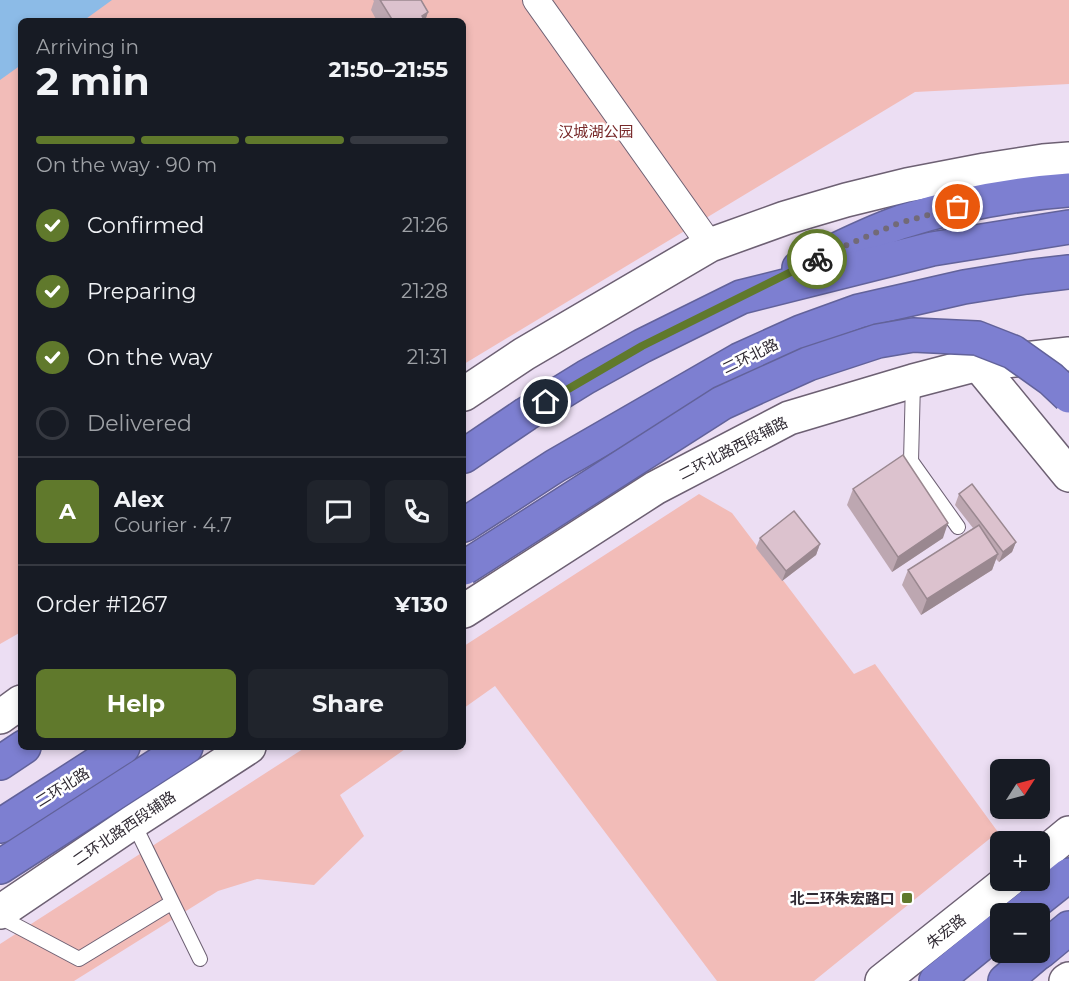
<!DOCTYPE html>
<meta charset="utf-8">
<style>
:root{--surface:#171b24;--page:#20242c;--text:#f1f3f6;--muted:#9ea1a6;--line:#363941;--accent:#60792c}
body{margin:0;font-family:Montserrat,"Noto Sans SC",sans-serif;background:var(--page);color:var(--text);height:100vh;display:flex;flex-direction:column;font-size:22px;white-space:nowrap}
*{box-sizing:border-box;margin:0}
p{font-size:20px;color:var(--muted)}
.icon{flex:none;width:33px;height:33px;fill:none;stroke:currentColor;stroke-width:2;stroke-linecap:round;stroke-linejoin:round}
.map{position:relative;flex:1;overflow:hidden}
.panel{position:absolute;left:18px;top:18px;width:448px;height:732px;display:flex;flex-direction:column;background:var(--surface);border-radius:9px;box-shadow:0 3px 9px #0003}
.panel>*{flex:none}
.needle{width:39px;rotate:54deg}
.tools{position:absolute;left:990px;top:759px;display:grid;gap:12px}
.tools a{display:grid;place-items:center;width:60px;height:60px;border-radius:9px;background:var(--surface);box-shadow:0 3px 9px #0003;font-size:30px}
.pin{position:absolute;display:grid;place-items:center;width:51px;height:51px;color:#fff;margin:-26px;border:3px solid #fff;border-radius:50%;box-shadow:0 2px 6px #0007}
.courier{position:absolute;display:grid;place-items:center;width:60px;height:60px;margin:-30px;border:4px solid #60792c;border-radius:50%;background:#fff;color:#222;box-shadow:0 2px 8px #0007}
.head em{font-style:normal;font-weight:700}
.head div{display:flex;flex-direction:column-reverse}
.head{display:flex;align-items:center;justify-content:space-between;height:102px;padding:0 18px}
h1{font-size:39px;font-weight:700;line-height:45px}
.bar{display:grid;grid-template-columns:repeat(4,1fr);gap:9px 6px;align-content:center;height:72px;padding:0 18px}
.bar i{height:8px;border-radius:4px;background:var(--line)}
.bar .on{background:var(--accent)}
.bar p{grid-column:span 4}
.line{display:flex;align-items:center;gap:15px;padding:0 18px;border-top:2px solid var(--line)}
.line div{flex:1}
.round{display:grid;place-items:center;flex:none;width:63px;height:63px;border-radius:9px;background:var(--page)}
ol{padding:0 18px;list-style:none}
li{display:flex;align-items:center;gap:18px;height:66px}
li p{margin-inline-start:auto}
li .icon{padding:6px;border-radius:50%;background:var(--accent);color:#fff;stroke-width:4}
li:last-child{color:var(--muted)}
li i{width:33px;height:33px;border:3px solid var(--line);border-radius:50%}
.primary-button{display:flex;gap:12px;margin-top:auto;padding:12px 18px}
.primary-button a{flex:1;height:69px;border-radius:9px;background:var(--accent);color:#fff;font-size:24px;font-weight:700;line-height:69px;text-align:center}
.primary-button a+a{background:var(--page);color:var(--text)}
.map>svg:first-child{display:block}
</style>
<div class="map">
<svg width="1069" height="981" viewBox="0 0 1069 981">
<rect width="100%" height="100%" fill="#ecdef3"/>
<!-- green -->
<g fill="#f2bcb8">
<polygon points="0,0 1069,0 1069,84 915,92 464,364 464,21 21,21 21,632 0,644"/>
<polygon points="699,494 732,513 854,674 875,664 998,832 814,981 717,981 495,686 464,708 464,646"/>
<polygon points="306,747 408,747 340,795 364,836 314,885 257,879 218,891 74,981 0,981 0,944"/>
</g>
<!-- water -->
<polygon fill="#8cbbe7" points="0,0 112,0 83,21 21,21 21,65 0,80"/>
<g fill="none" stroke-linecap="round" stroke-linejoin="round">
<!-- lane casing -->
<g stroke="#6d6073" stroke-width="16">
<g id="lane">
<polyline points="913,382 911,461 958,527"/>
<polyline points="133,822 200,959"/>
<polyline points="0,917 79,959 171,903"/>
</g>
</g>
<!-- street casing -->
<g stroke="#6d6073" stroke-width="28">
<polyline id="street" points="536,0 710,245"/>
</g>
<!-- secondary casing -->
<g stroke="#6d6073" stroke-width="36">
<g id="secondary">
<polyline points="978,364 1069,475"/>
<polyline points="464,394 524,354 710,245 785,218 846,200 907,185 985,170 1043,161 1069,159"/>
<polyline points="464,611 655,488 789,418 913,381 978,364 1069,354"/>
<polyline points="0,717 21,702"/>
<polyline points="1040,857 1069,833"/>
<polyline points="0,912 133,822 249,747"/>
<polyline points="882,981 1009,880"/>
<polyline points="1066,981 1069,979"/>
</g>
</g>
<!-- highway casing -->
<g stroke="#62629a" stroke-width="36">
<g id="highway">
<path d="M799 268C832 252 866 234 901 222 955 205 1012 194 1069 190"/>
<polyline points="464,456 526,414 586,377 642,346 741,297 932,249 1069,227"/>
<polyline points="464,525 555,466 739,360 801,332 859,311 964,287 1026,277 1069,272"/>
<polyline points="0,763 24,747"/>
<polyline points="0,826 123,747"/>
<polyline points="0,867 186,747"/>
<polyline points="1020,914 1069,875"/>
<polyline points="1040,952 1069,928"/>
<polyline points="936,981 1000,929"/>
<polyline points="1005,981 1039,952"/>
</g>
</g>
<!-- lane -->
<use href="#lane" stroke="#fff" stroke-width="14"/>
<!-- street -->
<use href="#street" stroke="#fff" stroke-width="26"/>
<!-- secondary -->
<use href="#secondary" stroke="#fff" stroke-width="33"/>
<!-- highway -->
<use href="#highway" stroke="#7d7fd1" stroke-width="33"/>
<!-- highway-bridge casing -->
<g stroke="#62629a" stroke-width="36" stroke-linecap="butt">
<polyline id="highway-bridge" points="464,568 722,403 808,364 878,341 913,335 977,338 1013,352 1051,379 1069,396"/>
</g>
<!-- highway-bridge -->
<use href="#highway-bridge" stroke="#7d7fd1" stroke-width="33"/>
</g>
<!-- wall -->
<g fill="#bda7b1">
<polygon points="373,0 421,0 428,12 425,21 377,21 371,10 374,1"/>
<polygon points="853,489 943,538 892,572 847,505"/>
<polygon points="959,494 1016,542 1012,552 999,562 996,559 992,570 921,615 902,585 908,570 973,528 955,505"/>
<polygon points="760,538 820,544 816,555 782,581 756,548"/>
</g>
<!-- shaded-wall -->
<g fill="#9a8890">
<polygon points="428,12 425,21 422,16"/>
<polygon points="948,523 943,538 892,572 898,557"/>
<polygon points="1016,542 1012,552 999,562 1003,552"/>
<polygon points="820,544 816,555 782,581 786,571"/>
<polygon points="998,554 992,570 921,615 927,599"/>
</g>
<!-- building -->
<g fill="#dcc2ce" stroke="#9a8890" stroke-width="1.5">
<polygon points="380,0 421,0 428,12 422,16 425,21 393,21"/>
<polygon points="903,455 948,523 898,557 853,489"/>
<polygon points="972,484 1016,542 1003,552 959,494"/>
<polygon points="794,511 820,544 786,571 760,538"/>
<polygon points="979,525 998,554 927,599 908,570"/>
</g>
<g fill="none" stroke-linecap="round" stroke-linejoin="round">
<!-- done -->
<polyline stroke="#726a77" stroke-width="6" stroke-dasharray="0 10.8" points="817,259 849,244 899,223 958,207"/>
<!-- route -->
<polyline stroke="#60792c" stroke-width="8" points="546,402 642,346 817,259"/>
</g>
<!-- markers -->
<rect fill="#60792c" stroke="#fff" stroke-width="2" x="901" y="892" width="12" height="12" rx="3"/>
<g text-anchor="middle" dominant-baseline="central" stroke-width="5" stroke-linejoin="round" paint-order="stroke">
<!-- park labels -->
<g font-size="15" fill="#772829" stroke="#fff">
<text x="596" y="131">汉城湖公园</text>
</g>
<!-- street labels -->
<g font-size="15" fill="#312b34" stroke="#fff">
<text transform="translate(750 356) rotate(-26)">二环北路</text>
<text transform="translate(733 448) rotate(-27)">二环北路西段辅路</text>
<text transform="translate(62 787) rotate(-32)">二环北路</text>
<text transform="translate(124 828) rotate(-34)">二环北路西段辅路</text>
<text transform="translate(946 931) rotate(-38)">朱宏路</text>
</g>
<!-- poi labels -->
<g font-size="15" font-weight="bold" fill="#312b34" stroke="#fff" text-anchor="end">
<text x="895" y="898">北二环朱宏路口</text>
</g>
</g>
</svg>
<div class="tools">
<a><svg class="needle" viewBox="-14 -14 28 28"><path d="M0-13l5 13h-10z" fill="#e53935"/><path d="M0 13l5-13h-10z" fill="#9ea1a6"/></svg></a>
<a>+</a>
<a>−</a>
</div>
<div class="pin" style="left:958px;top:207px;background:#ea580c"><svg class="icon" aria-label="bag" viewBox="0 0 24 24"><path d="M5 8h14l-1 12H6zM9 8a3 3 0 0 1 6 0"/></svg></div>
<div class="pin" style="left:546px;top:402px;background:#1f2937"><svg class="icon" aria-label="home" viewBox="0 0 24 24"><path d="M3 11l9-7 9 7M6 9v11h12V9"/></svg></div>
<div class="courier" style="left:817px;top:259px"><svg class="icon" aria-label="bike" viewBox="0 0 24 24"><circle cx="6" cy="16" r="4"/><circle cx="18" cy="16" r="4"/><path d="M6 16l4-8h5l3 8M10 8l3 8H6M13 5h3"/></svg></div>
<section class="panel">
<div class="head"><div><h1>2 min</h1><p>Arriving in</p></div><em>21:50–21:55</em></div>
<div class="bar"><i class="on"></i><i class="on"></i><i class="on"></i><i></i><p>On the way · 90 m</p></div>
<ol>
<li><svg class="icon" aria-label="check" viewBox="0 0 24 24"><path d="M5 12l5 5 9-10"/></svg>Confirmed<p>21:26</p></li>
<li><svg class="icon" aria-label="check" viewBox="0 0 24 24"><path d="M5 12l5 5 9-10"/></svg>Preparing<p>21:28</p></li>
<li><svg class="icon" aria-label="check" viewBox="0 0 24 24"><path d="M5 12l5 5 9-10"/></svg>On the way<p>21:31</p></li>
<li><i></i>Delivered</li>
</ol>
<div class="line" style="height:108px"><b class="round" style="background:var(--accent);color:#fff">A</b><div><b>Alex</b><p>Courier · 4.7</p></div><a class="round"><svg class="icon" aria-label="chat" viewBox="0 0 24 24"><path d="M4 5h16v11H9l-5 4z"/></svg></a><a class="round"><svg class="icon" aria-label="phone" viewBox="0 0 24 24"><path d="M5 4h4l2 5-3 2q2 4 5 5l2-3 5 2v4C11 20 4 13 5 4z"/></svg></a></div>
<div class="line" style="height:78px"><div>Order #1267</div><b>¥130</b></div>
<div class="primary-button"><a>Help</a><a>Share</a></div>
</section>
</div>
